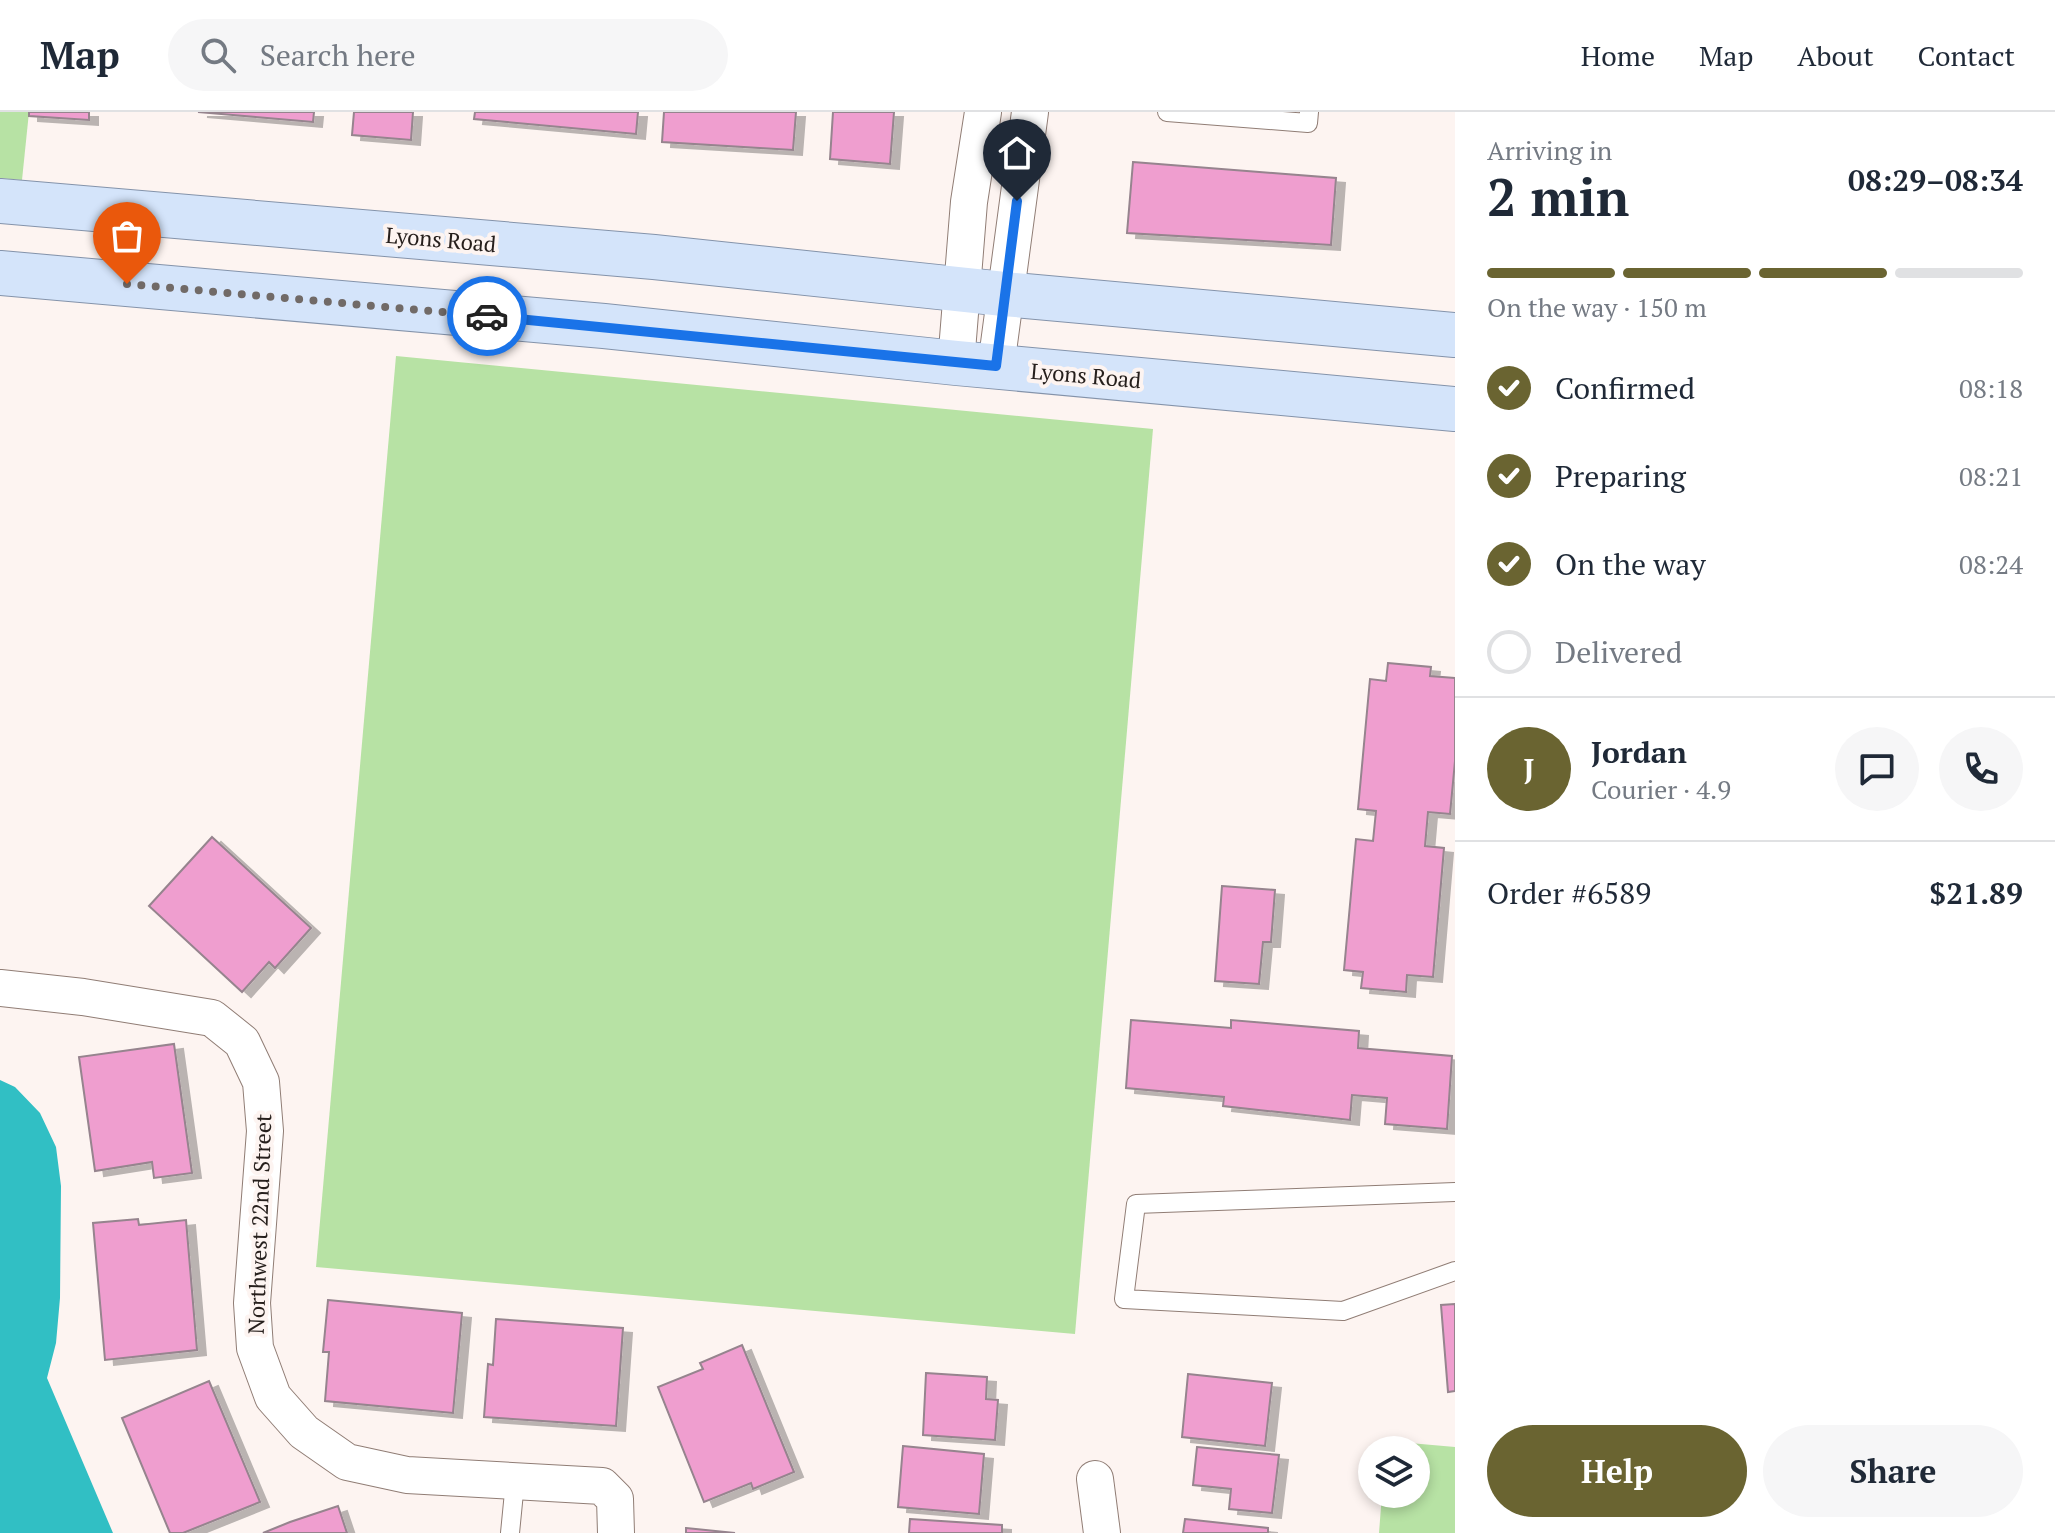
<!DOCTYPE html>
<meta charset="utf-8">
<style>
:root{--surface:#fff;--page:#f6f6f7;--text:#1f2937;--muted:#747a83;--line:#e0e1e3;--accent:#6a6431}
body{margin:0;font-family:"PT Serif",serif;background:var(--page);color:var(--text);height:100vh;display:flex;flex-direction:column;font-size:30px;white-space:nowrap}
*{box-sizing:border-box;margin:0}
p{font-size:26px;color:var(--muted)}
.icon{flex:none;width:44px;height:44px;fill:none;stroke:currentColor;stroke-width:2;stroke-linecap:round;stroke-linejoin:round}
.map{position:relative;flex:1;overflow:hidden}
.sheet{display:flex;flex-direction:column;background:var(--surface);width:600px}
.sheet>*{flex:none}
.tools{position:absolute;left:1358px;top:1324px;display:grid;gap:16px}
.tools a{display:grid;place-items:center;width:72px;height:72px;border-radius:50%;background:var(--surface);box-shadow:0 4px 12px #0003;font-size:40px}
.pin{position:absolute;display:grid;place-items:center;width:68px;height:68px;color:#fff;margin:-82px -34px;border-radius:50% 50% 50% 0;rotate:-45deg;box-shadow:0 0 8px #0007}
.pin .icon{rotate:45deg}
.courier{position:absolute;display:grid;place-items:center;width:80px;height:80px;margin:-40px;border:6px solid #1a73e8;border-radius:50%;background:#fff;color:#222;box-shadow:0 2px 10px #0007}
.head em{font-style:normal;font-weight:800}
.head div{display:flex;flex-direction:column-reverse}
.head{display:flex;align-items:center;justify-content:space-between;height:136px;padding:0 32px}
h1{font-size:52px;font-weight:800;line-height:60px}
.bar{display:grid;grid-template-columns:repeat(4,1fr);gap:12px 8px;align-content:center;height:96px;padding:0 32px}
.bar i{height:10px;border-radius:6px;background:var(--line)}
.bar .on{background:var(--accent)}
.bar p{grid-column:span 4}
.line{display:flex;align-items:center;gap:20px;padding:0 32px;border-top:2px solid var(--line)}
.line div{flex:1}
.round{display:grid;place-items:center;flex:none;width:84px;height:84px;border-radius:42px;background:var(--page)}
ol{padding:0 32px;list-style:none}
li{display:flex;align-items:center;gap:24px;height:88px}
li p{margin-inline-start:auto}
li .icon{padding:8px;border-radius:50%;background:var(--accent);color:#fff;stroke-width:4}
li:last-child{color:var(--muted)}
li i{width:44px;height:44px;border:4px solid var(--line);border-radius:50%}
.button{display:flex;gap:16px;margin-top:auto;padding:16px 32px}
.button a{flex:1;height:92px;border-radius:48px;background:var(--accent);color:#fff;font-size:32px;font-weight:800;line-height:92px;text-align:center}
.button a+a{background:var(--page);color:var(--text)}
header{display:flex;align-items:center;gap:48px;box-sizing:border-box;height:112px;padding:0 40px;background:var(--surface);border-bottom:2px solid var(--line)}
header strong{font-size:38px}
nav{display:flex;gap:44px;margin-inline-start:auto;font-size:28px}
.search{width:560px;height:72px;background:var(--page);display:flex;align-items:center;gap:20px;box-sizing:border-box;padding:0 28px;border-radius:44px;color:var(--muted);font-size:30px}
main{display:flex;flex:1;min-height:0}
.map>svg:first-child{display:block}
</style>
<header>
<strong>Map</strong>
<div class="search"><svg class="icon" aria-label="search" viewBox="0 0 24 24"><circle cx="10" cy="10" r="6"/><path d="M15 15l6 6"/></svg>Search here</div>
<nav><a>Home</a><a>Map</a><a>About</a><a>Contact</a></nav>
</header>
<main>
<div class="map">
<svg width="1455" height="1421" viewBox="0 0 1455 1421">
<defs>
<filter id="shadow"><feDropShadow dx="9" dy="5" stdDeviation="0" flood-color="#0004"/></filter>
</defs>
<rect width="100%" height="100%" fill="#fdf4f1"/>
<!-- green -->
<g fill="#b7e2a4">
<polygon points="0,0 29,0 22,68 0,66"/>
<polygon points="396,244 1153,317 1075,1222 316,1155"/>
<polygon points="1387,1329 1455,1335 1455,1421 1379,1421 1382,1382 1416,1382 1416,1338 1386,1338"/>
</g>
<!-- water -->
<polygon fill="#31bfc4" points="0,968 15,975 40,1001 56,1035 61,1074 60,1186 56,1231 47,1266 113,1421 0,1421"/>
<!-- building -->
<g fill="#ef9ecf" stroke="#96848e" stroke-width="2" filter="url(#shadow)">
<polygon points="29,0 89,0 89,8 29,4"/>
<polygon points="198,0 314,0 313,10"/>
<polygon points="354,0 413,0 411,28 352,23"/>
<polygon points="475,0 638,0 636,22 474,7"/>
<polygon points="664,0 796,0 793,38 662,30"/>
<polygon points="833,0 894,0 890,52 830,47"/>
<polygon points="1133,50 1336,66 1331,133 1127,121"/>
<polygon points="1388,551 1431,555 1430,564 1455,566 1455,649 1450,702 1428,700 1425,734 1444,736 1433,865 1407,863 1406,880 1361,876 1363,860 1344,858 1356,727 1373,729 1376,699 1358,697 1370,567 1386,569"/>
<polygon points="212,725 311,816 275,856 269,850 242,880 149,794"/>
<polygon points="1222,774 1275,778 1271,830 1263,830 1259,872 1215,869"/>
<polygon points="1131,908 1231,916 1231,908 1359,919 1358,936 1452,944 1447,1017 1385,1012 1387,986 1352,983 1350,1008 1223,994 1224,985 1126,976"/>
<polygon points="174,932 192,1061 154,1066 152,1050 95,1059 79,945"/>
<polygon points="138,1107 139,1113 186,1108 197,1238 105,1248 93,1111"/>
<polygon points="328,1188 462,1201 453,1301 325,1289 329,1240 323,1240"/>
<polygon points="1455,1192 1455,1279 1448,1280 1441,1193"/>
<polygon points="496,1207 623,1216 616,1314 484,1305 488,1252 493,1253"/>
<polygon points="742,1233 794,1360 753,1377 751,1371 704,1390 658,1275 703,1257 700,1251"/>
<polygon points="926,1261 987,1265 986,1287 998,1288 995,1328 923,1323"/>
<polygon points="1188,1262 1272,1271 1265,1334 1182,1325"/>
<polygon points="209,1269 260,1390 183,1421 170,1421 122,1306"/>
<polygon points="903,1334 984,1342 979,1402 898,1395"/>
<polygon points="1197,1335 1279,1343 1272,1401 1229,1397 1231,1377 1193,1373"/>
<polygon points="338,1394 347,1421 263,1421 290,1410"/>
<polygon points="910,1407 1002,1413 1002,1421 909,1421"/>
<polygon points="1185,1407 1268,1416 1268,1421 1183,1421"/>
<polygon points="686,1416 735,1421 686,1421"/>
</g>
<g fill="none" stroke-linecap="round" stroke-linejoin="round">
<!-- lane casing -->
<g stroke="#907d75" stroke-width="20">
<g id="lane">
<polyline points="1167,0 1308,11 1309,0"/>
<polyline points="1455,1080 1136,1092 1124,1187 1343,1199 1455,1159"/>
<polyline points="510,1421 515,1370"/>
</g>
</g>
<!-- street casing -->
<g stroke="#907d75" stroke-width="38">
<g id="street">
<polyline points="956,251 969,90 983,0"/>
<polyline points="996,254 1030,0"/>
<polyline points="0,876 83,885 212,906 242,930 261,970 265,1019 252,1191 255,1236 273,1285 304,1320 347,1350 407,1363 602,1374 615,1387 616,1421"/>
<polyline points="1095,1367 1102,1421"/>
</g>
</g>
<!-- primary casing -->
<g stroke="#8493aa" stroke-width="46">
<g id="primary">
<polyline points="0,89 654,145 1004,182 1455,223"/>
<polyline points="0,161 604,214 956,251 1455,297"/>
</g>
</g>
<!-- lane -->
<use href="#lane" stroke="#fff" stroke-width="18"/>
<!-- street -->
<use href="#street" stroke="#fff" stroke-width="36"/>
<!-- primary -->
<use href="#primary" stroke="#d4e4fa" stroke-width="44"/>
</g>
<g fill="none" stroke-linecap="round" stroke-linejoin="round">
<!-- done -->
<polyline stroke="#716a67" stroke-width="8" stroke-dasharray="0 14.4" points="127,172 487,204"/>
<!-- route -->
<polyline stroke="#1a73e8" stroke-width="10" points="487,204 996,254 1017,89"/>
</g>
<g text-anchor="middle" dominant-baseline="central" stroke-width="8" stroke-linejoin="round" paint-order="stroke">
<!-- street labels -->
<g font-size="22" fill="#261f1c" stroke="#fdf4f1">
<text transform="translate(441 127) rotate(5)">Lyons Road</text>
<text transform="translate(1086 263) rotate(5)">Lyons Road</text>
<text transform="translate(259 1112) rotate(-88)">Northwest 22nd Street</text>
</g>
</g>
</svg>
<div class="tools">
<a><svg class="icon" aria-label="layers" viewBox="0 0 24 24"><path d="M12 4l9 5-9 5-9-5zM3 14l9 5 9-5"/></svg></a>
</div>
<div class="pin" style="left:127px;top:172px;background:#ea580c"><svg class="icon" aria-label="bag" viewBox="0 0 24 24"><path d="M5 8h14l-1 12H6zM9 8a3 3 0 0 1 6 0"/></svg></div>
<div class="pin" style="left:1017px;top:89px;background:#1f2937"><svg class="icon" aria-label="home" viewBox="0 0 24 24"><path d="M3 11l9-7 9 7M6 9v11h12V9"/></svg></div>
<div class="courier" style="left:487px;top:204px"><svg class="icon" aria-label="car" viewBox="0 0 24 24"><path d="M5 17H2v-5l4-1 3-4h7l3 4 3 1v5h-3M9 17h6M6 11h13"/><circle cx="7" cy="17" r="2"/><circle cx="17" cy="17" r="2"/></svg></div>
</div>
<section class="sheet">
<div class="head"><div><h1>2 min</h1><p>Arriving in</p></div><em>08:29–08:34</em></div>
<div class="bar"><i class="on"></i><i class="on"></i><i class="on"></i><i></i><p>On the way · 150 m</p></div>
<ol>
<li><svg class="icon" aria-label="check" viewBox="0 0 24 24"><path d="M5 12l5 5 9-10"/></svg>Confirmed<p>08:18</p></li>
<li><svg class="icon" aria-label="check" viewBox="0 0 24 24"><path d="M5 12l5 5 9-10"/></svg>Preparing<p>08:21</p></li>
<li><svg class="icon" aria-label="check" viewBox="0 0 24 24"><path d="M5 12l5 5 9-10"/></svg>On the way<p>08:24</p></li>
<li><i></i>Delivered</li>
</ol>
<div class="line" style="height:144px"><b class="round" style="background:var(--accent);color:#fff">J</b><div><b>Jordan</b><p>Courier · 4.9</p></div><a class="round"><svg class="icon" aria-label="chat" viewBox="0 0 24 24"><path d="M4 5h16v11H9l-5 4z"/></svg></a><a class="round"><svg class="icon" aria-label="phone" viewBox="0 0 24 24"><path d="M5 4h4l2 5-3 2q2 4 5 5l2-3 5 2v4C11 20 4 13 5 4z"/></svg></a></div>
<div class="line" style="height:104px"><div>Order #6589</div><b>$21.89</b></div>
<div class="button"><a>Help</a><a>Share</a></div>
</section>
</main>
